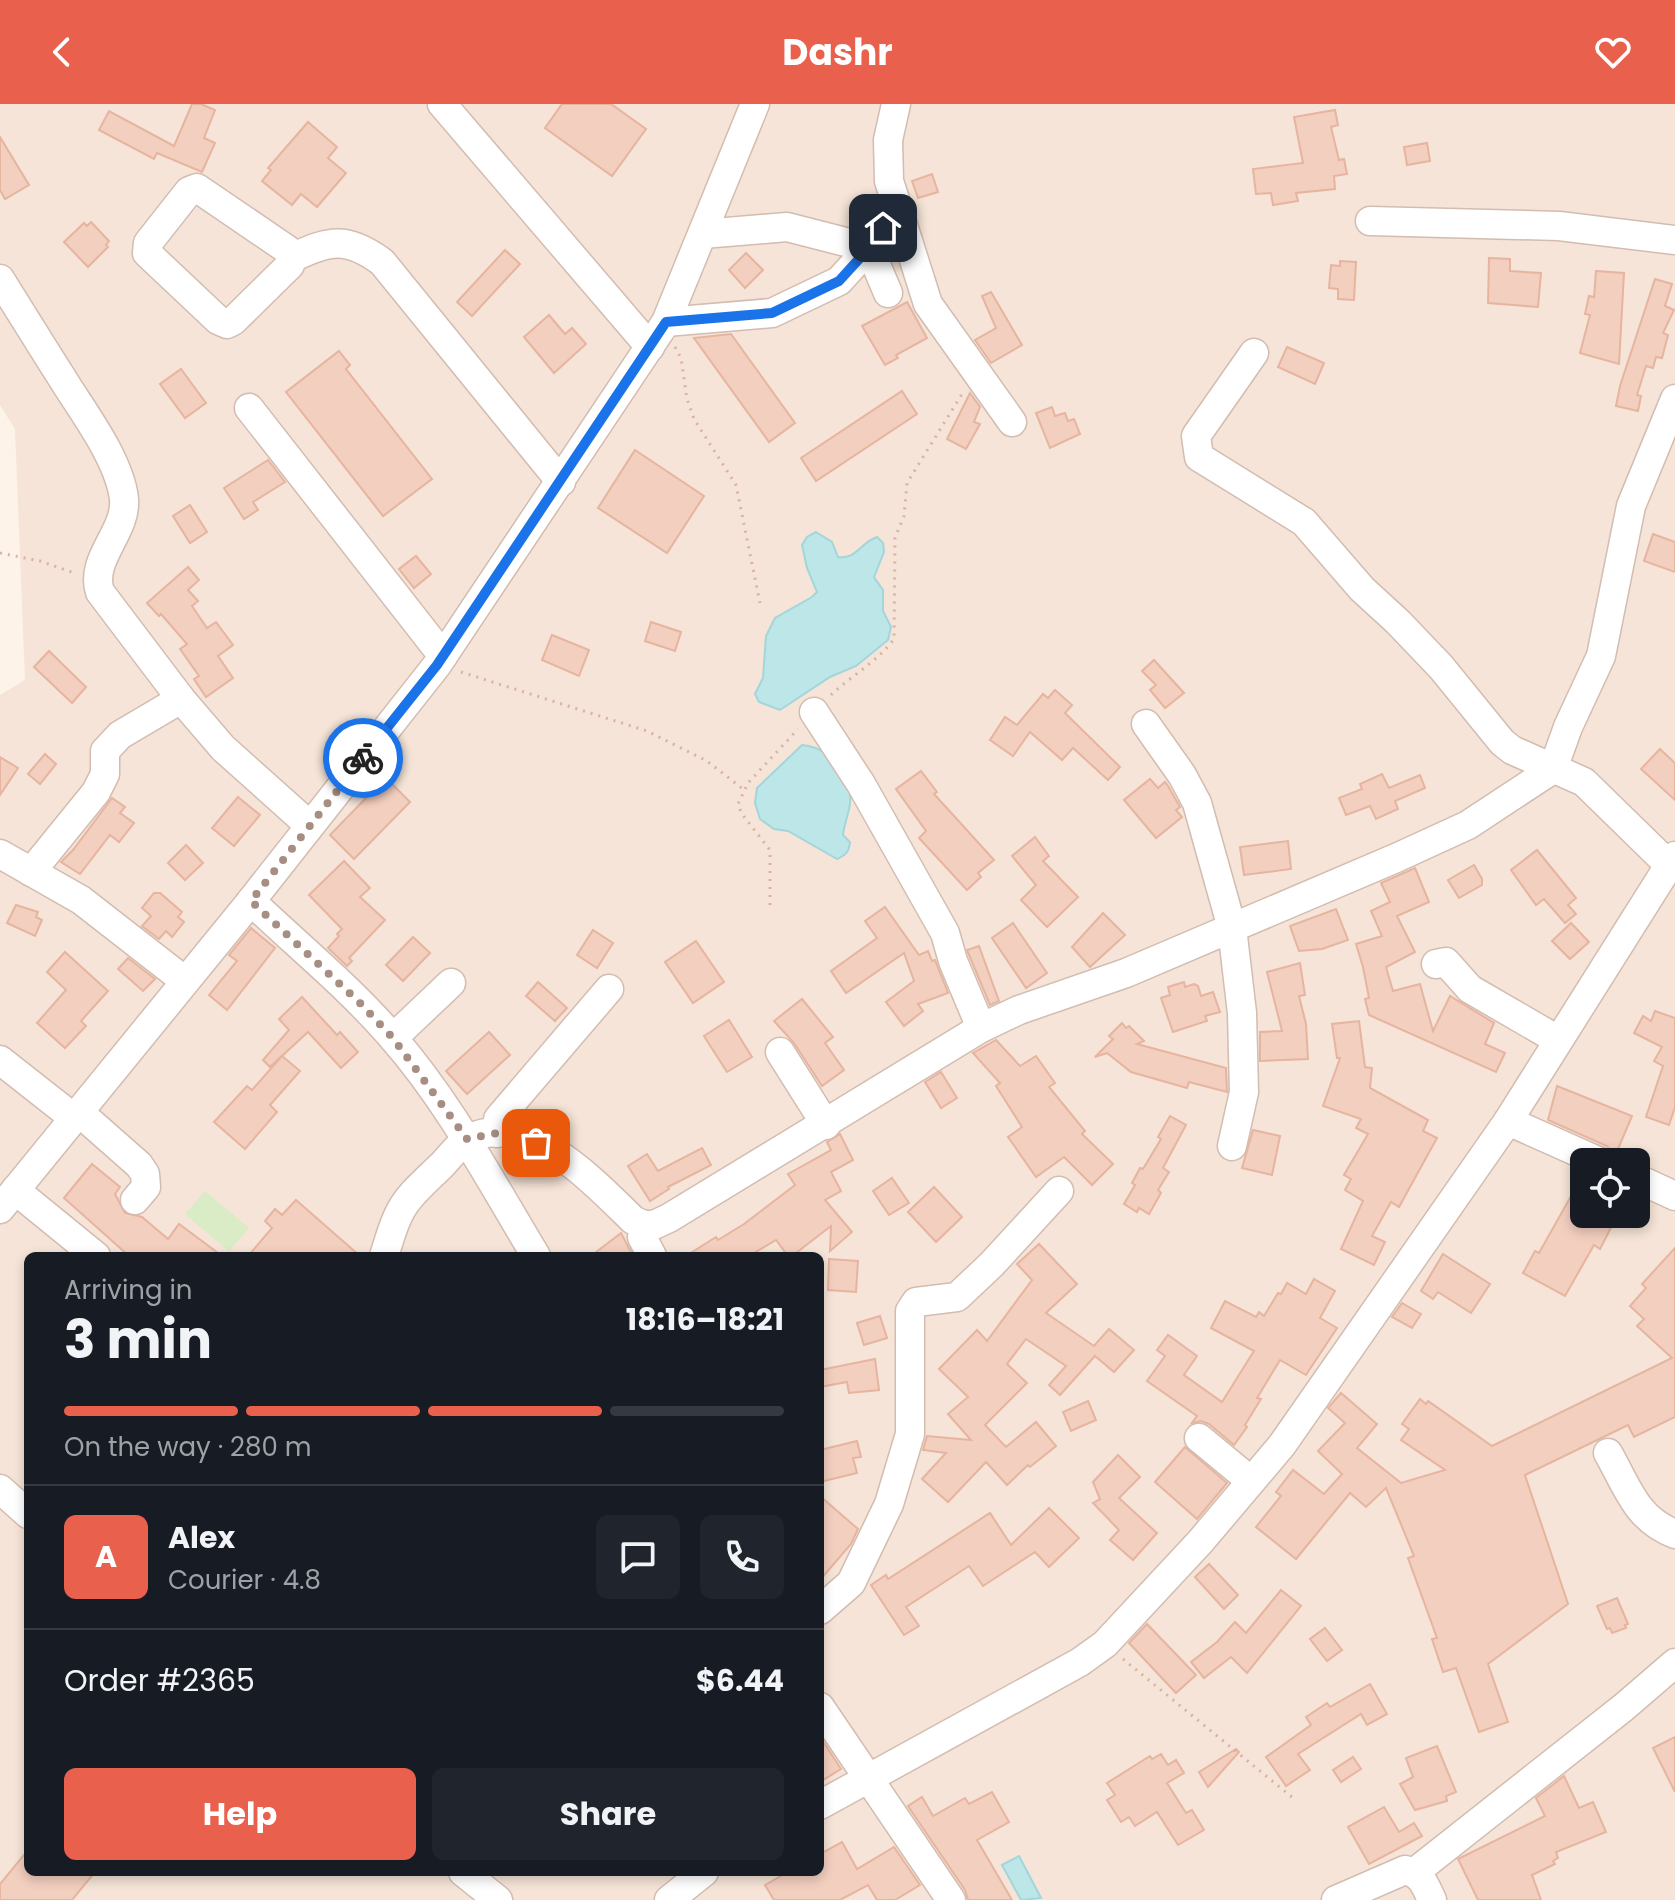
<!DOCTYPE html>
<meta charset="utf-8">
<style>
:root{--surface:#171b24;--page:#20242c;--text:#f1f3f6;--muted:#9ea1a6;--line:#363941;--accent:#e9604c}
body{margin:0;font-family:Poppins,sans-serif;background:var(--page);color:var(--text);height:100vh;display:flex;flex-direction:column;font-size:30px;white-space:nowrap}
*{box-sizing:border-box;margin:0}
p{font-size:26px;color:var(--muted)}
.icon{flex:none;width:44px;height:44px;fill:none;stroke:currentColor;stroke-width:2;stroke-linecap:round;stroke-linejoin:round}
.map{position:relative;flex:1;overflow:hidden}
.drawer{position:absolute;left:24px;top:1148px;width:800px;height:624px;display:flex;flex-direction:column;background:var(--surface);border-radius:12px;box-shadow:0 4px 12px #0003}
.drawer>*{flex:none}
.tools{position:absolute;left:1570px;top:1044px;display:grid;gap:16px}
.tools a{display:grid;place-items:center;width:80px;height:80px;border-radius:12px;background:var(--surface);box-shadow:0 4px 12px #0003;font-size:40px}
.pin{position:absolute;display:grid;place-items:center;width:68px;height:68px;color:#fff;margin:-34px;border-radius:16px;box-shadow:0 4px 12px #0006}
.courier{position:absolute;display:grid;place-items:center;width:80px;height:80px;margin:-40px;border:6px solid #1a73e8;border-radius:50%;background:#fff;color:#222;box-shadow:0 2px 10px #0007}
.summary em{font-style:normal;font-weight:700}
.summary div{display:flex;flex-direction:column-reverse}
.summary{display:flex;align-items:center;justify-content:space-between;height:136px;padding:0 40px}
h1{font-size:52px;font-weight:700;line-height:60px}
.bar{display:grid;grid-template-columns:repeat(4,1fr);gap:12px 8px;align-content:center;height:96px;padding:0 40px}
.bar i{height:10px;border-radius:6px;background:var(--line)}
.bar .selected{background:var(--accent)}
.bar p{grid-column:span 4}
.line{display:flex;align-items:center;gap:20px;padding:0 40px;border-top:2px solid var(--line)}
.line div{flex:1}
.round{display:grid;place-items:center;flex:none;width:84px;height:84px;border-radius:12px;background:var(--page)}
.button{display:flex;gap:16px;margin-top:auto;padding:16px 40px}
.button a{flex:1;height:92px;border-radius:12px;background:var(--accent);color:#fff;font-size:32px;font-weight:700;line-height:92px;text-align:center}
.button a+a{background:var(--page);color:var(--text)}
header{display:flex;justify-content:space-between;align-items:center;height:104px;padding:0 40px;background:var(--accent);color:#fff;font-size:36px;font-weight:700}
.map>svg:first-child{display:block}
</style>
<header><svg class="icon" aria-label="back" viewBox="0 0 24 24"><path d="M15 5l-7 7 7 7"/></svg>Dashr<svg class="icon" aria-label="heart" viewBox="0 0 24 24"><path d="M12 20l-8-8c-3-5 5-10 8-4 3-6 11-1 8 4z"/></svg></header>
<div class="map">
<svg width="1675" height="1796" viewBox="0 0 1675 1796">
<rect width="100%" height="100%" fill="#fdf3e9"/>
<!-- residential -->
<path fill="#f5e4d7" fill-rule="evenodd" d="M0 0H1675V1796H0V591L25 576 15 325 0 301ZM1584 1058H1636V1110H1584ZM28 1152H820V1768H28Z"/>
<!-- green -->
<polygon fill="#d9ecc6" points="205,1087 249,1124 229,1147 185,1110"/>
<!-- water -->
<g fill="#bce6e8" stroke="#a2d6da" stroke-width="2">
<path d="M816 428 832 438 838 453C856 456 861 438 877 433L883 439 884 448 874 473 883 486V507L891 523 888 536 856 562 830 573 780 606 759 598 755 590 763 574 766 532 775 514 812 493 817 488 807 464 802 441 807 433Z"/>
<path d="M802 641C830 644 853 669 850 699 849 710 844 720 843 731L850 738C849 748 846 751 837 755L788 727 774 725 760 715 755 699 757 684Z"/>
<polygon points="1019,1752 1041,1794 1021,1796 1002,1761"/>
</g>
<!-- building -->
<g fill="#f3cfbf" stroke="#e6b49f" stroke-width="2">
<polygon points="192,0 201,0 215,6 204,34 215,39 202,68 157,49 154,55 99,26 109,7 174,42"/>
<polygon points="562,0 611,0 646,25 612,72 545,24"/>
<polygon points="1335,6 1338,21 1331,23 1339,56 1344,55 1347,70 1334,72 1335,85 1296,89 1298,97 1273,101 1271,89 1256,90 1253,65 1303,59 1294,13"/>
<polygon points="308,18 337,43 328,54 346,69 317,103 301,90 292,101 262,77 271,66 268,64"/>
<polygon points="0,33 29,81 5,95 0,86"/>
<polygon points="1427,39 1430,57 1407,61 1404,43"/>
<polygon points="932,70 938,88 918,94 912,77"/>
<polygon points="91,118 109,137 106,141 108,143 88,163 64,138 84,119 87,122"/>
<polygon points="505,146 520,160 472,212 457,198"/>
<polygon points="746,149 763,166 745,184 729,166"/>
<polygon points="1489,154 1510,155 1510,167 1541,169 1538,203 1488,199"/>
<polygon points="1340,157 1356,158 1354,196 1338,195 1338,185 1329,184 1331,161 1340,162"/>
<polygon points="1596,167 1624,169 1619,260 1580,249 1590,211 1585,210 1589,192 1594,193"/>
<polygon points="1655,175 1672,180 1665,202 1674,206 1663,229 1668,231 1662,254 1656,253 1653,264 1646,262 1637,291 1641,292 1638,307 1616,302 1620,282"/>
<polygon points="991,188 1022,241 991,259 975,236 996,224 982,192"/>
<polygon points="907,198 927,234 896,251 898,254 885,261 862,222"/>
<polygon points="549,211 565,230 572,224 586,240 554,269 524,233"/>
<polygon points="731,230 795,319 769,338 694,234"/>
<polygon points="1287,243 1324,259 1315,280 1278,263"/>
<polygon points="339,247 350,261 346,265 432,375 383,412 286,288"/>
<polygon points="181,265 206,299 185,314 160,280"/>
<polygon points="902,287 917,310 816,377 801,354"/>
<polygon points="970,289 980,303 974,318 980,320 966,345 947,335"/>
<polygon points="1052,303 1055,312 1065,309 1068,317 1074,315 1080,330 1050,344 1036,309"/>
<polygon points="635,346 704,392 667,449 598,404"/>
<polygon points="268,356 285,378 253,398 258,406 244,415 224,384"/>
<polygon points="190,401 207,428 190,439 173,412"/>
<polygon points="1653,430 1675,438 1675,468 1644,457"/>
<polygon points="416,452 431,470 414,484 399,465"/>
<polygon points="188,463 199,476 188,486 198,497 192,502 207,524 216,518 233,541 218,552 233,574 206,593 194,575 199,572 180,545 187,540 161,510 159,512 147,499"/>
<polygon points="651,518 681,528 675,547 645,537"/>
<polygon points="552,531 589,546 579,572 542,556"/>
<polygon points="49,547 86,583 72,599 34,563"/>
<polygon points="1154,556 1184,589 1165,604 1150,586 1156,581 1142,567"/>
<polygon points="1055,586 1072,601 1065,609 1120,663 1108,676 1073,644 1062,656 1030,628 1013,652 990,636 1005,613 1017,621 1043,590 1048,594"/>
<polygon points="1660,645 1675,659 1675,696 1641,665"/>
<polygon points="45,650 56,660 40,680 28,670"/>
<polygon points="0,653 18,664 0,691"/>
<polygon points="921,667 937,688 934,690 994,756 978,769 981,773 967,786 919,734 926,727 896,685"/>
<polygon points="1382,670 1389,684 1420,671 1425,684 1395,697 1398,705 1376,715 1370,702 1346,711 1339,694 1362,685 1360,680"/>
<polygon points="383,671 410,698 354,755 330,731 368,692 365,688"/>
<polygon points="1150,675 1158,684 1165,678 1168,682 1180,703 1176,706 1182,713 1156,734 1124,696"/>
<polygon points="238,693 260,711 234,742 212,724"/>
<polygon points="112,694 125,703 120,709 134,719 119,738 110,731 80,770 61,758 73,746"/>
<polygon points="1035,733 1049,752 1043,757 1078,793 1047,823 1021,796 1036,781 1012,752"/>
<polygon points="1288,737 1291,765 1244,771 1240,743"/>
<polygon points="186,741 203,759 185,776 168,759"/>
<polygon points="1537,746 1576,794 1568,801 1576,810 1565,819 1544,795 1536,801 1511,766"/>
<polygon points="344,757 370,784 360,793 385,816 349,854 352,857 347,862 328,844 339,832 337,830 342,825 309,791"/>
<polygon points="1474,761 1482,775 1482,781 1459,794 1448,776"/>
<polygon points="1415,764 1429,798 1397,812 1415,848 1386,863 1393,887 1420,880 1433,927 1450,892 1494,919 1485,940 1505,949 1496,968 1369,911 1365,895 1369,894 1363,863 1356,840 1382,832 1371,807 1390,798 1381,779"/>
<polygon points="154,789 160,789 182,808 178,813 184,818 172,833 166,827 159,835 142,822 151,812 142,804"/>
<polygon points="16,801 38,808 36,813 42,816 35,832 7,819"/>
<polygon points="885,803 919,851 928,847 932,857 935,856 948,889 918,900 923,907 904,922 886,898 914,877 904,849 846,889 831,867 877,834 865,817"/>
<polygon points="1336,805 1348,836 1322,845 1299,847 1290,822"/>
<polygon points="1103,809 1125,831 1090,863 1072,843"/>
<polygon points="1013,819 1047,869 1026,884 992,834"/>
<polygon points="1571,819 1589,838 1570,855 1552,837"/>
<polygon points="251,824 275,844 227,906 209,891 237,857 229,851"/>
<polygon points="593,826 613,839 597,864 577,851"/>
<polygon points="413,833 430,849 403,877 386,861"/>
<polygon points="696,837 724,878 693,899 665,858"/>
<polygon points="979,842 999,897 990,901 967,846"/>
<polygon points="65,848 108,887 81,917 86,922 65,944 37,919 66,886 47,868"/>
<polygon points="128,854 155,875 143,887 118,865"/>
<polygon points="1300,859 1305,891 1299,892 1306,920 1308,955 1260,957 1260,928 1282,927 1267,868"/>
<polygon points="538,878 567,904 555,917 526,892"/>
<polygon points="1184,878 1185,883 1194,880 1198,882 1201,892 1213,888 1220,908 1205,912 1207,917 1173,928 1161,894 1170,891 1168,883"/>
<polygon points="302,893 337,931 340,928 358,948 341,964 308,928 270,963 263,956 289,926 279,915"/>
<polygon points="802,895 833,933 825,939 844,966 822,982 794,939 774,917"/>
<polygon points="1655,907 1675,914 1675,1003 1669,1021 1646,1013 1663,962 1654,957 1662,943 1634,929 1643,912 1651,917"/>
<polygon points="729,916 752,953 727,968 704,932"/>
<polygon points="1359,917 1365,963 1372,964 1370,984 1428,1016 1423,1027 1437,1034 1399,1103 1391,1098 1372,1132 1385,1138 1374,1161 1341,1145 1363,1097 1345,1086 1351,1075 1344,1071 1368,1030 1356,1024 1361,1015 1323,1002 1340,954 1337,954 1332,920"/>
<polygon points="1122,919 1126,924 1129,922 1144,937 1137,940 1226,964 1227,988 1189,978 1187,984 1131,968 1107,949 1095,953 1113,935 1109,932"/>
<polygon points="489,928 510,951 467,990 446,967"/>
<polygon points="996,936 1020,962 1036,952 1055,979 1049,983 1085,1027 1082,1030 1113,1060 1092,1081 1064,1053 1036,1073 1008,1033 1022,1023 996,982 1000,979 973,949"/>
<polygon points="282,952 300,967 270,1001 277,1008 245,1045 214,1018 247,982 252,986"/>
<polygon points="941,968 957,994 941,1004 925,978"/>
<polygon points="1557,982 1632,1012 1615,1052 1607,1042 1548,1016"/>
<polygon points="1170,1012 1186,1021 1163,1064 1169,1068 1158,1086 1161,1089 1149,1110 1139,1104 1137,1108 1124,1100 1135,1081 1132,1079 1140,1064 1143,1065 1161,1035 1158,1033"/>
<polygon points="1253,1026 1280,1032 1272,1071 1242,1064"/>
<polygon points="840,1030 853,1056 831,1068 841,1087 825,1096 852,1128 830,1147 831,1122 792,1152 788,1152 776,1136 749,1152 686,1152 716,1133 718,1136 744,1120 795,1081 788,1070 831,1046 827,1038"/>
<polygon points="702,1044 711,1061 668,1083 669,1085 650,1097 628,1062 647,1050 658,1067"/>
<polygon points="92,1060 120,1083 115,1090 125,1109 142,1113 168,1135 179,1120 222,1152 129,1152 64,1094"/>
<polygon points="1584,1069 1584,1110 1618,1110 1600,1145 1594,1141 1565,1192 1523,1169 1535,1147 1539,1149"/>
<polygon points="892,1074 909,1099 889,1111 873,1087"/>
<polygon points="934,1083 962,1113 936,1138 908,1108"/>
<polygon points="296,1096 360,1152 248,1152 272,1124 265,1117 275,1105 282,1111"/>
<polygon points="621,1129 633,1152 591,1152"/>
<polygon points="1039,1140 1077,1180 1046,1209 1094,1242 1109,1225 1134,1246 1114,1268 1095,1252 1060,1291 1049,1281 1066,1262 1026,1235 1007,1260 1027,1279 985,1321 1006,1343 1036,1318 1056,1342 1030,1363 1028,1361 1007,1381 986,1358 948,1398 922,1375 946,1349 923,1346 927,1332 971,1336 948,1310 968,1293 939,1265 977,1226 987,1237 1032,1176 1017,1160"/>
<polygon points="1675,1144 1675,1313 1634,1333 1628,1321 1525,1371 1568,1500 1488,1560 1508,1618 1479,1628 1456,1564 1443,1568 1432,1535 1437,1534 1408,1454 1414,1452 1386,1384 1366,1403 1350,1389 1296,1455 1256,1423 1281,1392 1276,1388 1293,1366 1324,1390 1342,1370 1318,1347 1345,1319 1328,1304 1341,1289 1377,1320 1357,1344 1401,1379 1445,1366 1401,1336 1409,1325 1402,1320 1420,1295 1426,1300 1428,1297 1492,1342 1672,1254 1637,1222 1644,1215 1630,1202 1646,1184 1642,1180"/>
<polygon points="1443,1150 1490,1180 1471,1209 1438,1188 1433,1195 1421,1187"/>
<polygon points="829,1155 858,1157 856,1188 828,1186"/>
<polygon points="1314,1175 1335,1187 1320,1214 1337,1224 1306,1271 1280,1256 1257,1294 1261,1295 1245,1321 1247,1323 1234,1341 1209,1320 1201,1317 1192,1319 1197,1312 1147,1277 1165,1252 1157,1246 1168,1231 1197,1252 1184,1271 1222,1298 1254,1247 1211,1224 1225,1197 1256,1213 1259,1208 1264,1212 1278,1189 1281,1190 1287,1179 1306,1190"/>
<polygon points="1402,1199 1421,1210 1412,1224 1392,1213"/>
<polygon points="880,1212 887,1234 864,1241 857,1219"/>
<polygon points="875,1255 879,1286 849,1289 847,1278 820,1283 820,1266"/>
<polygon points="1088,1297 1096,1316 1071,1327 1063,1308"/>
<polygon points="857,1337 861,1353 853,1354 857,1369 820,1378 820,1346"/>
<polygon points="1185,1343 1227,1379 1197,1415 1155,1378"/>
<polygon points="1118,1351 1140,1373 1119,1394 1157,1429 1133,1456 1110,1436 1119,1426 1093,1399 1100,1395 1093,1378"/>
<polygon points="820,1392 858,1425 851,1440 820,1476"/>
<polygon points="1049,1404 1079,1434 1049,1463 1035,1448 983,1482 969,1462 906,1503 919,1522 904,1531 871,1481 886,1471 888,1475 990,1409 1011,1441"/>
<polygon points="1209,1460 1238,1491 1224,1505 1195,1473"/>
<polygon points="1281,1486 1301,1502 1247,1569 1231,1553 1204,1574 1191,1558 1217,1538 1235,1518 1246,1529"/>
<polygon points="1617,1494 1628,1520 1625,1521 1626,1524 1612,1529 1610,1524 1607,1525 1597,1502"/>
<polygon points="1147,1520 1196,1571 1176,1589 1129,1539"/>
<polygon points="1325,1524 1342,1546 1327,1557 1310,1535"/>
<polygon points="1370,1580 1387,1610 1367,1621 1361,1610 1298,1650 1310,1666 1286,1682 1266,1653 1311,1621 1306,1613 1327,1599 1330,1603"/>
<polygon points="820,1633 841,1665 820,1678"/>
<polygon points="1675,1633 1675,1688 1653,1644"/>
<polygon points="1437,1642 1456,1688 1446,1692 1447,1697 1415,1706 1400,1680 1413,1673 1406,1654"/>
<polygon points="1236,1645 1239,1648 1208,1683 1199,1668"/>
<polygon points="1161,1650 1168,1661 1176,1656 1184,1669 1167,1679 1186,1709 1192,1706 1204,1726 1178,1741 1157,1708 1135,1722 1129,1713 1121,1718 1107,1696 1115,1691 1107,1679 1150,1652 1152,1655"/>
<polygon points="1353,1653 1361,1665 1341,1678 1333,1666"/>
<polygon points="1564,1672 1579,1704 1593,1698 1606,1728 1556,1748 1558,1754 1553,1757 1555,1760 1532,1771 1541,1796 1478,1796 1458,1755 1545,1712 1536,1694"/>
<polygon points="992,1688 1009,1718 977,1736 1012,1796 968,1796 965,1786 908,1702 922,1693 933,1712 965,1694 969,1700"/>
<polygon points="1384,1703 1399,1728 1414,1719 1422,1732 1369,1760 1348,1723"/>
<polygon points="842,1738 857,1765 894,1743 920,1781 895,1796 877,1796 868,1781 840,1796 774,1796 765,1781 788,1768 820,1768 820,1750"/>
<polygon points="28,1746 28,1768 95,1768 72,1796 0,1796 0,1780"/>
</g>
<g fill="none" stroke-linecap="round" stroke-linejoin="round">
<!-- minor casing -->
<g stroke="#d3bcb0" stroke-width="31">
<g id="minor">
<polyline points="442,0 650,243"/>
<polyline points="896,0 888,36 889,77 928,200 1012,318"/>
<polygon points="197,84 288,146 292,154 290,161 233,217 227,220 218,216 147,149 148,139 189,87"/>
<polyline points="1370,117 1559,122 1675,136"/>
<polyline points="703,130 787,123 869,144 888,189"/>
<path d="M292 154C329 136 347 132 382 158L561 378"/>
<path d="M0 175C23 212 46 249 69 285 89 316 120 359 124 395 127 428 89 455 100 488L181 595 223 644 309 721"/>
<polyline points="666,218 772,209 839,177 869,144 897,104"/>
<polyline points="1254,249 1196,332 1199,353 1304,418 1362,485 1398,518 1441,563 1502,638 1512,646 1584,678 1669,761"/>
<polyline points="249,304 443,552"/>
<polyline points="814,608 861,680 945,829 953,857 981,924"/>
<polyline points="1146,620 1182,671 1197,699 1232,824 1242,909 1244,988 1232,1042"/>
<polyline points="0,750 81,796 185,877"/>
<polyline points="31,768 96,688 105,670 105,647 120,631 181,595"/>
<path d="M251 797C298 842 350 884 392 933 450 999 491 1078 536 1152"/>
<polyline points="1436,860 1446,858 1470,885 1558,936"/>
<polyline points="393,934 451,879"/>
<polyline points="780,948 826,1021"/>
<polyline points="0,956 75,1015"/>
<polyline points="80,1009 139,1061 145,1070 146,1083 135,1096"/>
<polyline points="1508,1017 1600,1058"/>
<polyline points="497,1029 498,1015 609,885"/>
<polyline points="1636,1074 1675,1092"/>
<polyline points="15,1086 96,1152"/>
<polyline points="0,1105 251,797 437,561 666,218 755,0"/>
<path d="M384 1152C389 1137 393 1120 401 1106 410 1089 428 1075 442 1061 449 1054 459 1040 468 1035 527 1005 596 1080 633 1116L644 1121"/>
<polyline points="652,1152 642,1133 644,1121 654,1121 669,1114 981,924 1019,906 1126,869 1396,754 1468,721 1553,665 1568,623 1601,552 1631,402 1675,295"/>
<polyline points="1199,1334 1251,1377"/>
<path d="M1608 1349C1628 1384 1636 1415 1675 1430"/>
<polyline points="0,1385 28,1410"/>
<polyline points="820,1506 851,1479 889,1400 910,1330 910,1207 916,1198 957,1193 992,1160 1059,1087"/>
<polyline points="820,1603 951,1796"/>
<polyline points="820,1701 1080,1558 1105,1540 1200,1438 1282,1341 1508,1017 1675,752"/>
<polyline points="463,1768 498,1796"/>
<polyline points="1415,1768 1624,1603 1675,1559"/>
<polyline points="669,1796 704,1768"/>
<path d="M1336 1796 1405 1766C1422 1770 1425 1781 1432 1796"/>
</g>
</g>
<!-- path -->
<g stroke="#d9b2a2" stroke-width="3" stroke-dasharray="2 6" stroke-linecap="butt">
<polyline points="675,243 681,254 687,295 694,315 736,381 760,499"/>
<polyline points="0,449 40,457 77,470"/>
<polyline points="461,568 647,627 707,657 743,685"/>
<path d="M831 591C851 572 878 557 894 535L895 434 904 412 907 379 962 290"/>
<polyline points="770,801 770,746 742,710 738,700 748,679 798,625"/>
<polyline points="1123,1555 1293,1694"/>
</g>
<!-- minor -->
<use href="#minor" stroke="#fff" stroke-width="28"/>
</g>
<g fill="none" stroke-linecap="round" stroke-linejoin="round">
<!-- done -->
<polyline stroke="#a78e82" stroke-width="8" stroke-dasharray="0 14.4" points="363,654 251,797 360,899 393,934 467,1035 497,1029 536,1039"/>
<!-- route -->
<polyline stroke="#1a73e8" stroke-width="10" points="363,654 437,561 666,218 772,209 839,177 869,144 883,124"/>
</g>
</svg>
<div class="tools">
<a><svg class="icon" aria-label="locate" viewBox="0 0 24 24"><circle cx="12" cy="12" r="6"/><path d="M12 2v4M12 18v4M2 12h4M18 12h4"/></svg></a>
</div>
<div class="pin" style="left:536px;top:1039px;background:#ea580c"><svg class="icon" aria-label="bag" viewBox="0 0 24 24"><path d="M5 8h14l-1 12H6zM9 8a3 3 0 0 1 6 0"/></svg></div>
<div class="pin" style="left:883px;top:124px;background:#1f2937"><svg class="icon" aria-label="home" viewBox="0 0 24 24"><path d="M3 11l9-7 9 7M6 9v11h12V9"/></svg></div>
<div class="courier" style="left:363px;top:654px"><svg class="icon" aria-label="bike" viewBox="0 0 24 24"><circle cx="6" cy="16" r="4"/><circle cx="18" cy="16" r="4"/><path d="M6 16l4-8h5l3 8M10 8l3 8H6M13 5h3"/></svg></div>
<section class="drawer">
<div class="summary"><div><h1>3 min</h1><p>Arriving in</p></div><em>18:16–18:21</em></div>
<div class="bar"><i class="selected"></i><i class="selected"></i><i class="selected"></i><i></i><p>On the way · 280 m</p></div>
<div class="line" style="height:144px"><b class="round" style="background:var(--accent);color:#fff">A</b><div><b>Alex</b><p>Courier · 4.8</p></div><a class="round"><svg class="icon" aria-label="chat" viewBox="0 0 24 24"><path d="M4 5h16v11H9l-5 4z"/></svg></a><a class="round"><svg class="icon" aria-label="phone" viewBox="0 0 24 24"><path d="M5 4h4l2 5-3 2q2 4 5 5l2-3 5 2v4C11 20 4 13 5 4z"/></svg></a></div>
<div class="line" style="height:104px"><div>Order #2365</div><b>$6.44</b></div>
<div class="button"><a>Help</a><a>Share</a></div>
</section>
</div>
